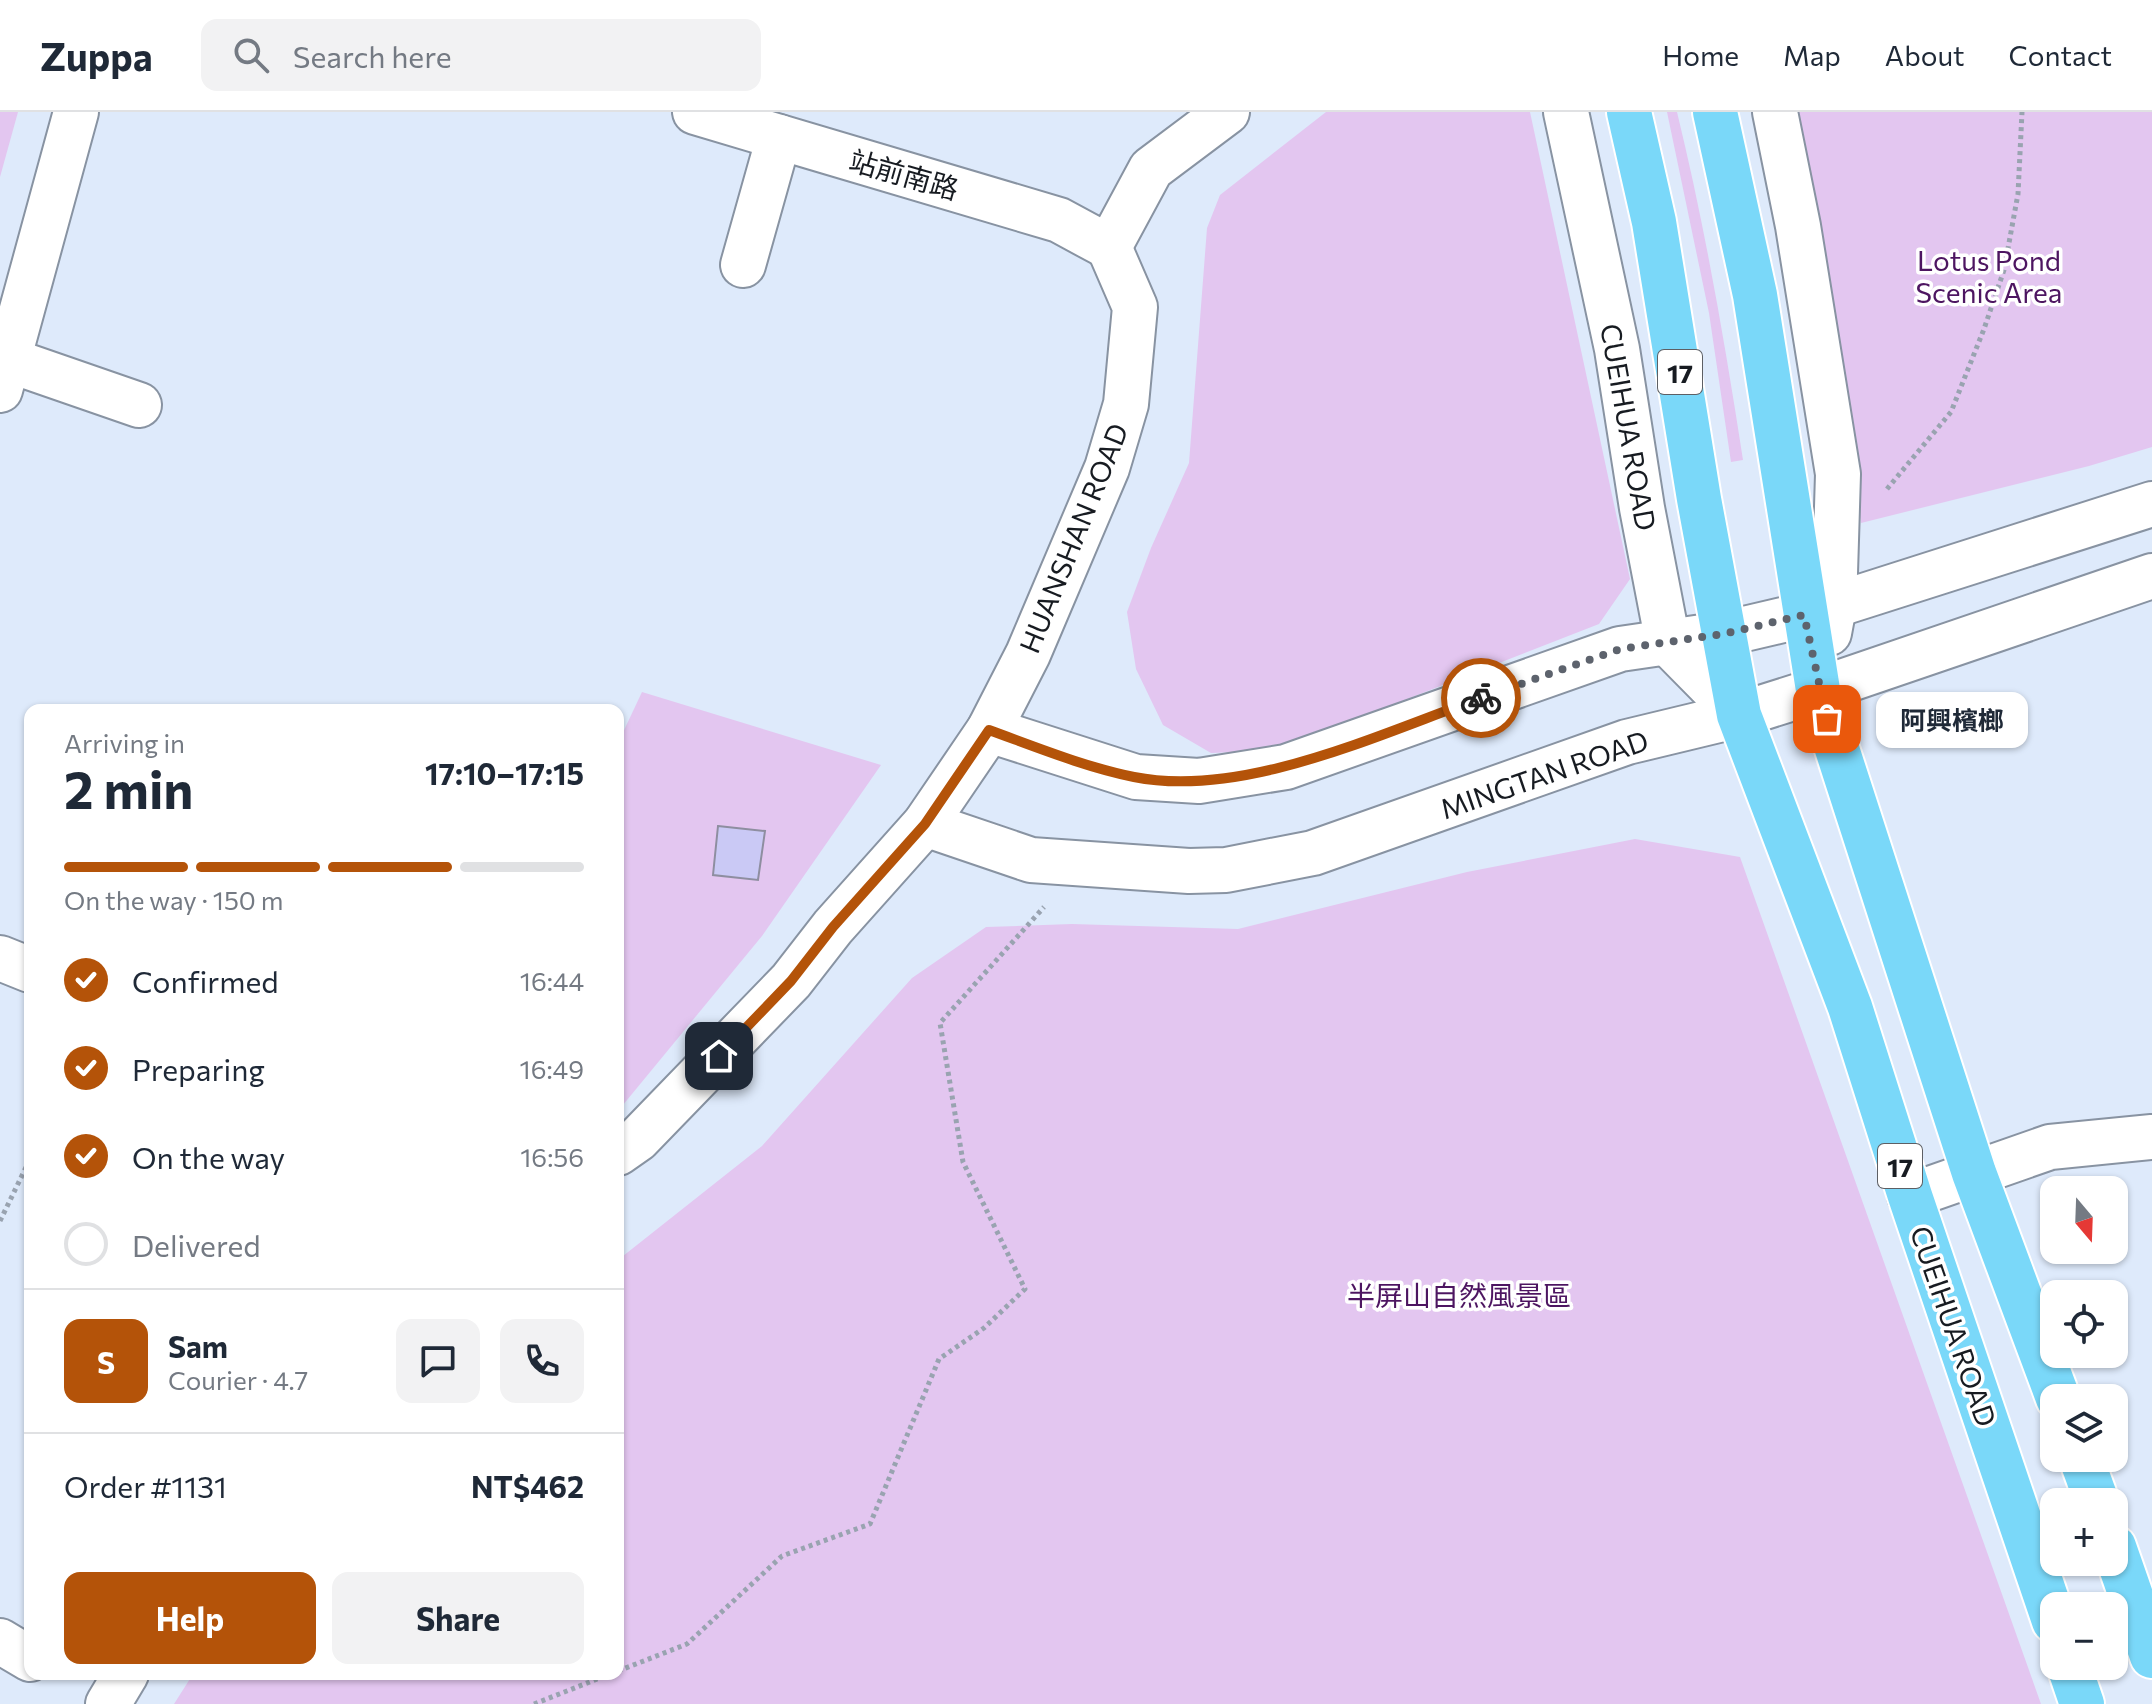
<!DOCTYPE html>
<meta charset="utf-8">
<style>
:root{--surface:#fff;--page:#f2f2f3;--text:#1f2937;--muted:#747a83;--line:#e0e1e3;--accent:#b45309}
body{margin:0;font-family:Commissioner,"Noto Sans TC",sans-serif;background:var(--page);color:var(--text);height:100vh;display:flex;flex-direction:column;font-size:30px;white-space:nowrap}
*{box-sizing:border-box;margin:0}
p{font-size:26px;color:var(--muted)}
.icon{flex:none;width:44px;height:44px;fill:none;stroke:currentColor;stroke-width:2;stroke-linecap:round;stroke-linejoin:round}
.map{position:relative;flex:1;overflow:hidden}
.panel{position:absolute;left:24px;top:592px;width:600px;height:976px;display:flex;flex-direction:column;background:var(--surface);border-radius:16px;box-shadow:0 2px 6px #0004}
.panel>*{flex:none}
.needle{width:52px;rotate:161deg}
.controls{position:absolute;left:2040px;top:1064px;display:grid;gap:16px}
.controls a{display:grid;place-items:center;width:88px;height:88px;border-radius:16px;background:var(--surface);box-shadow:0 2px 6px #0004;font-size:40px}
.pin{position:absolute;display:grid;place-items:center;width:68px;height:68px;color:#fff;margin:-34px;border-radius:16px;box-shadow:0 4px 12px #0006}
.courier{position:absolute;display:grid;place-items:center;width:80px;height:80px;margin:-40px;border:6px solid #b45309;border-radius:50%;background:#fff;color:#222;box-shadow:0 2px 10px #0007}
.bubble{position:absolute;height:56px;border-radius:16px;background:var(--surface);box-shadow:0 2px 6px #0004;font-size:26px;font-weight:700;line-height:56px;text-align:center}
.summary em{font-style:normal;font-weight:700}
.summary div{display:flex;flex-direction:column-reverse}
.summary{display:flex;align-items:center;justify-content:space-between;height:136px;padding:0 40px}
h1{font-size:52px;font-weight:700;line-height:60px}
.bar{display:grid;grid-template-columns:repeat(4,1fr);gap:12px 8px;align-content:center;height:96px;padding:0 40px}
.bar i{height:10px;border-radius:6px;background:var(--line)}
.bar .current{background:var(--accent)}
.bar p{grid-column:span 4}
.line{display:flex;align-items:center;gap:20px;padding:0 40px;border-top:2px solid var(--line)}
.line div{flex:1}
.round{display:grid;place-items:center;flex:none;width:84px;height:84px;border-radius:16px;background:var(--page)}
ol{padding:0 40px;list-style:none}
li{display:flex;align-items:center;gap:24px;height:88px}
li p{margin-inline-start:auto}
li .icon{padding:8px;border-radius:50%;background:var(--accent);color:#fff;stroke-width:4}
li:last-child{color:var(--muted)}
li i{width:44px;height:44px;border:4px solid var(--line);border-radius:50%}
.cta{display:flex;gap:16px;margin-top:auto;padding:16px 40px}
.cta a{flex:1;height:92px;border-radius:16px;background:var(--accent);color:#fff;font-size:32px;font-weight:700;line-height:92px;text-align:center}
.cta a+a{background:var(--page);color:var(--text)}
header{display:flex;align-items:center;gap:48px;box-sizing:border-box;height:112px;padding:0 40px;background:var(--surface);border-bottom:2px solid var(--line)}
header strong{font-size:38px}
nav{display:flex;gap:44px;margin-inline-start:auto;font-size:28px}
.search{width:560px;height:72px;background:var(--page);display:flex;align-items:center;gap:20px;box-sizing:border-box;padding:0 28px;border-radius:16px;color:var(--muted);font-size:30px}
.map>svg:first-child{display:block}
</style>
<header>
<strong>Zuppa</strong>
<div class="search"><svg class="icon" aria-label="search" viewBox="0 0 24 24"><circle cx="10" cy="10" r="6"/><path d="M15 15l6 6"/></svg>Search here</div>
<nav><a>Home</a><a>Map</a><a>About</a><a>Contact</a></nav>
</header>
<div class="map">
<svg width="2152" height="1592" viewBox="0 0 2152 1592">
<rect width="100%" height="100%" fill="#deeafb"/>
<!-- green -->
<g fill="#e3c6f0">
<polygon points="0,0 18,0 0,65"/>
<polygon points="1326,0 1530,0 1630,467 1599,512 1374,600 1261,639 1211,641 1163,613 1136,557 1127,500 1151,436 1189,351 1207,116 1220,83"/>
<path d="M1667 0H1677C1705 115 1725 231 1743 348L1731 350 1709 201Z"/>
<polygon points="1794,0 2152,0 2152,335 2089,354 1861,411 1802,28"/>
<polygon points="642,580 881,653 762,824 618,999 618,631"/>
<polygon points="1635,727 1740,745 2041,1592 174,1592 193,1562 618,1562 618,1148 762,1034 912,866 986,815 1072,812 1238,817 1467,760"/>
</g>
<!-- building -->
<polygon fill="#cac9f5" stroke="#8e8ea0" stroke-width="2" points="718,714 765,719 758,768 713,763"/>
<g fill="none" stroke-linecap="round" stroke-linejoin="round">
<!-- minor casing -->
<g stroke="#8893a2" stroke-width="48">
<g id="minor">
<polyline points="695,0 1059,108 1109,135"/>
<polyline points="1566,0 1617,237 1642,396 1668,531 1739,603"/>
<polyline points="1775,0 1798,114 1838,362 1834,494 1829,521"/>
<polyline points="1109,135 1151,57 1227,0"/>
<polyline points="743,153 779,25"/>
<polyline points="9,248 139,293"/>
<polyline points="0,278 76,0"/>
<polyline points="989,618 1136,665 1199,669 1286,655 1620,537 1723,522 1804,503 2152,392"/>
<polyline points="925,712 1031,748 1189,759 1226,758 1313,741 1627,630 1739,603 1818,578 2152,464"/>
<polyline points="0,846 30,858"/>
<polyline points="618,1041 638,1027 791,869 833,815 925,712 989,618 1028,542 1107,356 1126,292 1135,195 1109,135"/>
<polyline points="1910,1084 2050,1035 2152,1025"/>
<polyline points="0,1529 30,1547"/>
<polyline points="108,1592 126,1562"/>
</g>
</g>
<!-- major casing -->
<g stroke="#fff" stroke-width="48">
<g id="major">
<polyline points="1629,0 1654,110 1699,387 1739,603 1850,895 1910,1084 2054,1509"/>
<polyline points="1715,0 1755,183 1818,578 1974,1061 2058,1286"/>
<polyline points="2081,1346 2097,1390"/>
<polyline points="2114,1435 2152,1544"/>
<polyline points="2069,1554 2082,1592"/>
</g>
</g>
<!-- path -->
<g stroke="#99a3b0" stroke-width="5" stroke-dasharray="4 4" stroke-linecap="butt">
<polyline points="1887,377 1951,300 1984,217 2004,158 2018,82 2022,0"/>
<polyline points="0,1109 30,1047"/>
<polyline points="618,1559 687,1532 782,1444 870,1412 939,1247 984,1216 1025,1177 963,1050 940,911 1044,795"/>
<polyline points="534,1592 610,1562"/>
</g>
<!-- minor -->
<use href="#minor" stroke="#fff" stroke-width="44"/>
<!-- major -->
<use href="#major" stroke="#7ad8f9" stroke-width="44"/>
</g>
<g fill="none" stroke-linecap="round" stroke-linejoin="round">
<!-- done -->
<polyline stroke="#5d636d" stroke-width="8" stroke-dasharray="0 14.4" points="1481,586 1620,537 1723,522 1804,503 1827,607"/>
<!-- route -->
<path stroke="#b45309" stroke-width="10" d="M719 944 791 869 833 815 925 712 989 618C1036 635 1085 655 1134 665 1243 687 1379 622 1481 586"/>
</g>
<g text-anchor="middle" dominant-baseline="central" stroke-width="7" stroke-linejoin="round" paint-order="stroke">
<!-- shield labels -->
<g fill="#fff" stroke="#5d5f64" stroke-width="2">
<rect x="1658" y="238" width="44" height="44" rx="6"/>
<rect x="1878" y="1032" width="44" height="44" rx="6"/>
</g>
<g font-size="26" font-weight="bold" fill="#171b21">
<text x="1680" y="260">17</text>
<text x="1900" y="1054">17</text>
</g>
<!-- street labels -->
<g font-size="28" fill="#171b21" stroke="#fff">
<text transform="translate(904 62) rotate(16)">站前南路</text>
<text transform="translate(1629 315) rotate(80)">CUEIHUA ROAD</text>
<text transform="translate(1073 426) rotate(-68)">HUANSHAN ROAD</text>
<text transform="translate(1544 662) rotate(-19)">MINGTAN ROAD</text>
<text transform="translate(1954 1214) rotate(71)">CUEIHUA ROAD</text>
</g>
<!-- park labels -->
<g font-size="28" fill="#4d1561" stroke="#fff">
<text x="1989" y="148">Lotus Pond<tspan x="1989" dy="32">Scenic Area</tspan></text>
<text x="1459" y="1183">半屏山自然風景區</text>
</g>
</g>
</svg>
<div class="controls">
<a><svg class="needle" viewBox="-14 -14 28 28"><path d="M0-13l5 13h-10z" fill="#e53935"/><path d="M0 13l5-13h-10z" fill="#747a83"/></svg></a>
<a><svg class="icon" aria-label="locate" viewBox="0 0 24 24"><circle cx="12" cy="12" r="6"/><path d="M12 2v4M12 18v4M2 12h4M18 12h4"/></svg></a>
<a><svg class="icon" aria-label="layers" viewBox="0 0 24 24"><path d="M12 4l9 5-9 5-9-5zM3 14l9 5 9-5"/></svg></a>
<a>+</a>
<a>−</a>
</div>
<div class="pin" style="left:1827px;top:607px;background:#ea580c"><svg class="icon" aria-label="bag" viewBox="0 0 24 24"><path d="M5 8h14l-1 12H6zM9 8a3 3 0 0 1 6 0"/></svg></div>
<div class="pin" style="left:719px;top:944px;background:#1f2937"><svg class="icon" aria-label="home" viewBox="0 0 24 24"><path d="M3 11l9-7 9 7M6 9v11h12V9"/></svg></div>
<div class="courier" style="left:1481px;top:586px"><svg class="icon" aria-label="bike" viewBox="0 0 24 24"><circle cx="6" cy="16" r="4"/><circle cx="18" cy="16" r="4"/><path d="M6 16l4-8h5l3 8M10 8l3 8H6M13 5h3"/></svg></div>
<div class="bubble" style="left:1876px;top:580px;width:152px">阿興檳榔</div>
<section class="panel">
<div class="summary"><div><h1>2 min</h1><p>Arriving in</p></div><em>17:10–17:15</em></div>
<div class="bar"><i class="current"></i><i class="current"></i><i class="current"></i><i></i><p>On the way · 150 m</p></div>
<ol>
<li><svg class="icon" aria-label="check" viewBox="0 0 24 24"><path d="M5 12l5 5 9-10"/></svg>Confirmed<p>16:44</p></li>
<li><svg class="icon" aria-label="check" viewBox="0 0 24 24"><path d="M5 12l5 5 9-10"/></svg>Preparing<p>16:49</p></li>
<li><svg class="icon" aria-label="check" viewBox="0 0 24 24"><path d="M5 12l5 5 9-10"/></svg>On the way<p>16:56</p></li>
<li><i></i>Delivered</li>
</ol>
<div class="line" style="height:144px"><b class="round" style="background:var(--accent);color:#fff">S</b><div><b>Sam</b><p>Courier · 4.7</p></div><a class="round"><svg class="icon" aria-label="chat" viewBox="0 0 24 24"><path d="M4 5h16v11H9l-5 4z"/></svg></a><a class="round"><svg class="icon" aria-label="phone" viewBox="0 0 24 24"><path d="M5 4h4l2 5-3 2q2 4 5 5l2-3 5 2v4C11 20 4 13 5 4z"/></svg></a></div>
<div class="line" style="height:104px"><div>Order #1131</div><b>NT$462</b></div>
<div class="cta"><a>Help</a><a>Share</a></div>
</section>
</div>
